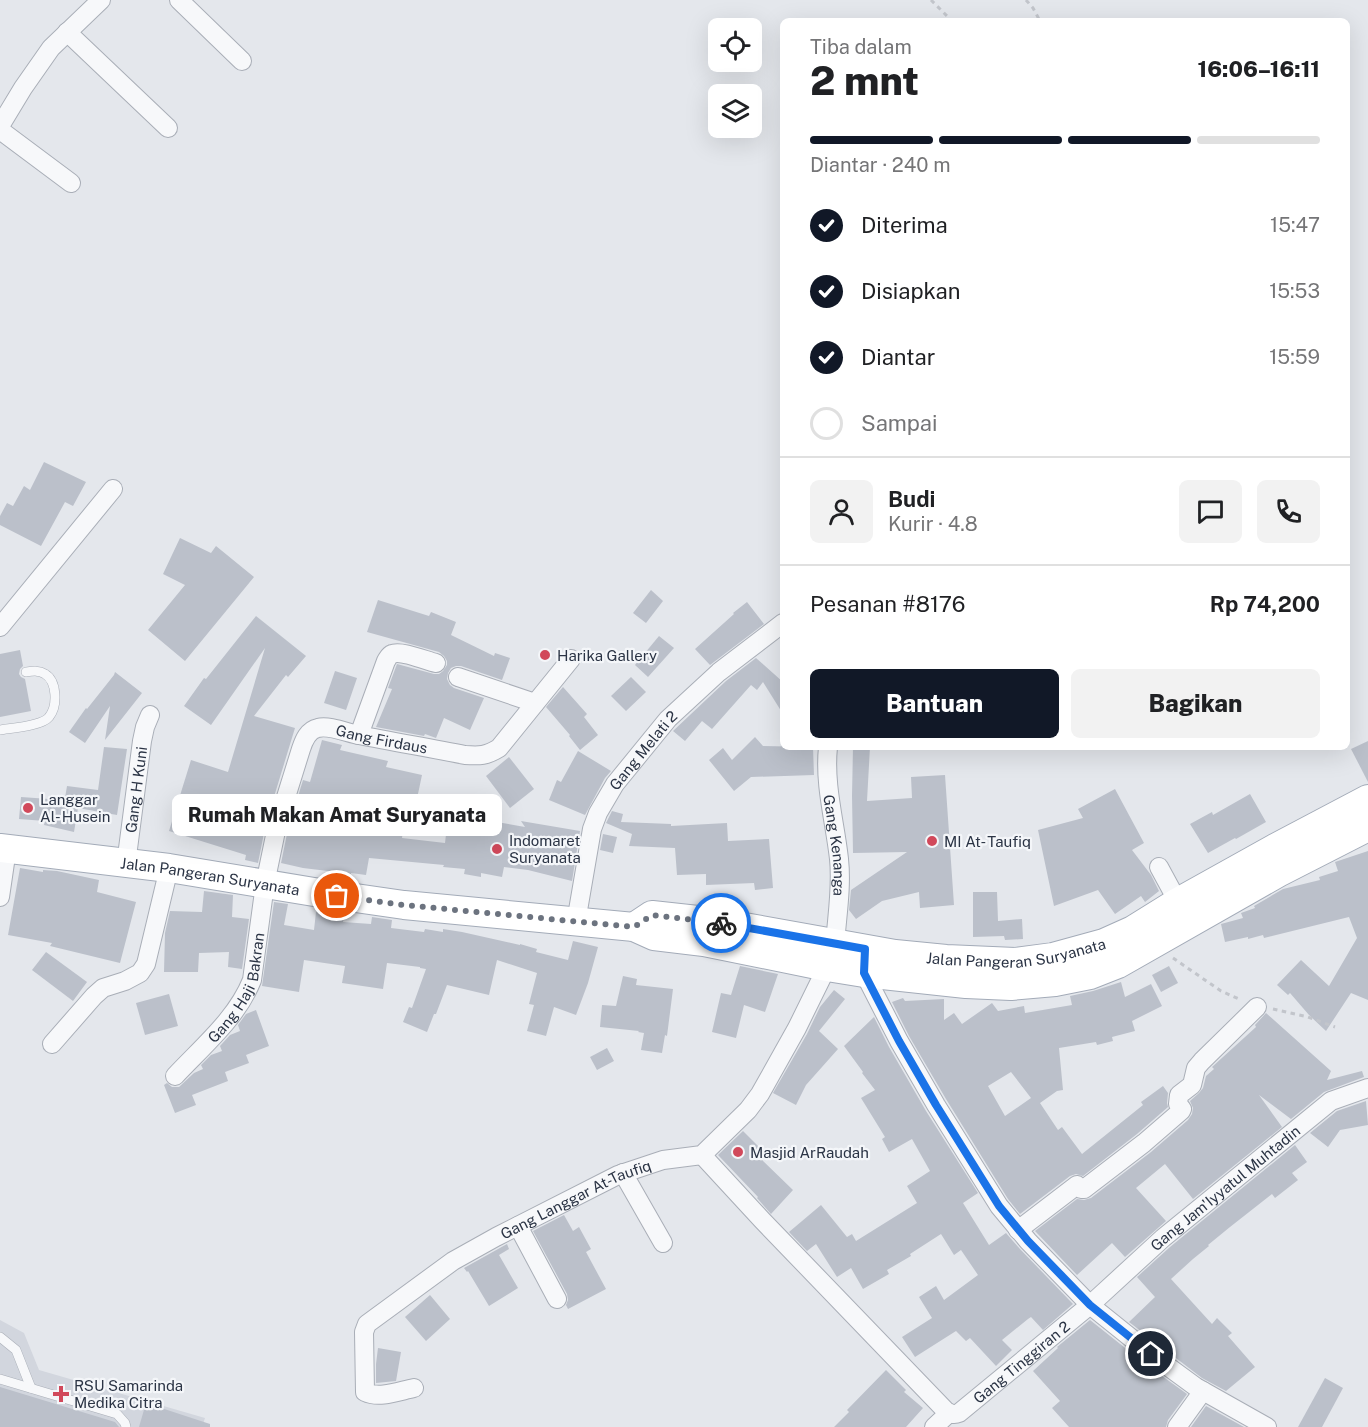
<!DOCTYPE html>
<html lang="id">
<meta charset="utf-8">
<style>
:root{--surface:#fff;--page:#f2f2f2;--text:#202124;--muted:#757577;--line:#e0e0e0;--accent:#111827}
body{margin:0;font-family:"Public Sans",sans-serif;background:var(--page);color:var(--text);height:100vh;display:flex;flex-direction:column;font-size:22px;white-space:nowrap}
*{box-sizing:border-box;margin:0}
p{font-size:20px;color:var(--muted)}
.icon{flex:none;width:33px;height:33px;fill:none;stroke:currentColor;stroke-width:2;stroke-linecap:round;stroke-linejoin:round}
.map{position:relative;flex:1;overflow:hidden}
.drawer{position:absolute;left:780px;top:18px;width:570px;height:732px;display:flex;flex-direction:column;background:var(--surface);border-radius:9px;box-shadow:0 6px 24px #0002}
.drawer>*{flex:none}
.buttons{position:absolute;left:708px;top:18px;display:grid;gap:12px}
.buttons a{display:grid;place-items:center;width:54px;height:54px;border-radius:9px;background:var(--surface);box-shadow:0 6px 24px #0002;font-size:30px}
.pin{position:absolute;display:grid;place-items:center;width:51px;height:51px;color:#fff;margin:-26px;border:3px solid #fff;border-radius:50%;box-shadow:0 2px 6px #0007}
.courier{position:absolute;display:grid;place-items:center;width:60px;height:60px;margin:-30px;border:4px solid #1a73e8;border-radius:50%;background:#fff;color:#222;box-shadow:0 2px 8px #0007}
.bubble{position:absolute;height:42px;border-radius:9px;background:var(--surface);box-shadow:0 6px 24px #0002;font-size:20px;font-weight:800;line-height:42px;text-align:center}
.headline em{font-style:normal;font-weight:800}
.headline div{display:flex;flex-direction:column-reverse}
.headline{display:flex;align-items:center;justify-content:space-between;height:102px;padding:0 30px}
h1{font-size:39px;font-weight:800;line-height:45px}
.bar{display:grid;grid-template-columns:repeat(4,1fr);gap:9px 6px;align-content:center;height:72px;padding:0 30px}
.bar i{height:8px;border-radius:4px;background:var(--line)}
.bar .on{background:var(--accent)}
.bar p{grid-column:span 4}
.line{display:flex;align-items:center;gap:15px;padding:0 30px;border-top:2px solid var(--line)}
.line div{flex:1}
.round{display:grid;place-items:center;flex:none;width:63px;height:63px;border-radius:9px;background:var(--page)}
ol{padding:0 30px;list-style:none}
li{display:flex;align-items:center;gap:18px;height:66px}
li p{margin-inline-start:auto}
li .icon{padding:6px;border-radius:50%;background:var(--accent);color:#fff;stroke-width:4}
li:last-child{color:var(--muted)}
li i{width:33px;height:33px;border:3px solid var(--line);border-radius:50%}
.primary-button{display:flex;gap:12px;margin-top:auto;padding:12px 30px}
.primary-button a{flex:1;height:69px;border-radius:9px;background:var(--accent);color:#fff;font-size:24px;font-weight:800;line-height:69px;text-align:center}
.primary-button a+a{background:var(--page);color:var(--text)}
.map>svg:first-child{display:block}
</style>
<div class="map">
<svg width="1368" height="1427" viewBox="0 0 1368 1427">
<rect width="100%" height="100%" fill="#e4e7ec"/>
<!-- built -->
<polygon fill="#d2d6de" points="0,1320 24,1333 39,1370 205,1418 202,1427 0,1427"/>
<!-- building -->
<g fill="#bbc0ca" fill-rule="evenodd">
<polygon points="44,462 86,482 73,506 65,502 41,546 0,525 0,516 7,503 13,506 24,486 30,490"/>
<polygon points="180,538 211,553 216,546 254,577 185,661 148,630 185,585 163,574"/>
<polygon points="651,590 663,601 646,623 633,613"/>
<polygon points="378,600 429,616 431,612 456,622 451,635 494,656 495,653 510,658 502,680 461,666 456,666 451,668 448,673 447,679 450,685 454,688 484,698 470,730 444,718 436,738 425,734 424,736 376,727 392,689 388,688 397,664 434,674 439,674 443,671 447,665 447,661 444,656 439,652 367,632"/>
<polygon points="747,602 764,624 710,665 695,649 734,614 733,613"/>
<polygon points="256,616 306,656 288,677 286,675 254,716 295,728 266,823 258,863 245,860 246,855 169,831 191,760 228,772 265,648 211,725 184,706 204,678 206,679"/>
<polygon points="659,636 674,648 648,677 635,665"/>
<polygon points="20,650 23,666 20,669 19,674 21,677 25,679 31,711 0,717 0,654"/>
<polygon points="756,658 783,682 783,714 763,682 757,690 751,685 712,729 702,721 685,741 673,731 726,681"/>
<polygon points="335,671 357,678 346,710 324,703"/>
<polygon points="115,672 142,693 105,740 110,706 85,743 69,732 86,708 87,709 114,675"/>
<polygon points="631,677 646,692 626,711 611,696"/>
<polygon points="563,687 587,714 584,717 598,735 580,750 569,736 570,735 546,707"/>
<polygon points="755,737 763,746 813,747 814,775 751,777 734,791 709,760 723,748 732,760"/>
<polygon points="322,740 342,745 340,750 388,761 386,767 422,775 415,808 406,806 402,838 445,843 447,826 470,828 471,824 490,827 491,821 525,827 521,821 580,831 572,881 528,870 504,867 502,877 481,873 481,877 464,874 465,869 443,867 444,865 369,858 366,875 351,873 351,874 336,873 336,872 303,868 281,863 288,829 303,780 310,782"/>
<polygon points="1368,741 1368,782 1351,749"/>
<polygon points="104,747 127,749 117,815 78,808 74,832 44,825 45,821 19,819 21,797 49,799 50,795 65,798 67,786 98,790"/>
<polygon points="853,747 870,747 867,801 912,798 911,777 945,775 954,905 920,908 919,892 882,901 856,919 849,910 851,890 907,852 853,853 852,796"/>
<polygon points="578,751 611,771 605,778 585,815 549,800 557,780 561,782"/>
<polygon points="509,757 534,789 510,808 486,776"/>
<polygon points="1115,789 1144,843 1132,850 1151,875 1159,891 1145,902 1141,896 1115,914 1098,890 1054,906 1038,830 1083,818 1078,809"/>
<polygon points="1250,794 1266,822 1236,839 1235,838 1208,853 1190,824 1212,812 1213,815"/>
<polygon points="612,811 623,814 621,822 671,824 671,826 727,823 728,841 769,839 773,888 755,890 754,883 706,885 706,874 677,875 675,848 629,846 632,834 606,823"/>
<polygon points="603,834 617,837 613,853 600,850"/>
<polygon points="1368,851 1368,1000 1351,993 1326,1031 1309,1015 1290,993 1288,995 1277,985 1301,960 1329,986 1357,938 1349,917 1264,938 1263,935 1248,939 1248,937 1225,942 1221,924 1243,918 1241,913 1255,908 1254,906 1283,889 1320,880 1319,877 1338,871 1335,862"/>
<polygon points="20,868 43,872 43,870 57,871 99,880 97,892 136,902 120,963 50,946 52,943 8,935"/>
<polygon points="204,891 233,895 232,917 249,919 242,969 228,967 229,952 199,953 198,972 164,972 165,933 170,911 202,912"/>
<polygon points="973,892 997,892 998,921 1022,919 1023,939 1005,940 1004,936 973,937"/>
<polygon points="274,902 288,904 284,925 314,930 316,912 344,916 343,922 371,924 372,917 392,920 391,928 424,932 425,929 443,932 443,929 462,932 520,945 520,944 537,949 536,952 568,960 573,941 598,947 588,983 576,1015 554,1007 546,1036 527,1031 534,1005 529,1004 537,973 497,960 489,995 447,985 436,1014 434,1014 427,1032 403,1022 409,1007 412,1008 426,969 420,968 420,967 387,963 383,989 342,983 345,966 304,960 299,992 262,986"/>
<polygon points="46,952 87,982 73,1001 32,970"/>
<polygon points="740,966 778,974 765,1012 744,1005 736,1038 712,1032 721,993 731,995"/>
<polygon points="1169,966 1178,983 1161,992 1152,975"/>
<polygon points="623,976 637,979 636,985 673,989 667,1036 665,1035 662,1053 641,1050 644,1033 638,1032 639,1031 600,1027 602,1005 616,1006"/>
<path d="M1121 982 1125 997 1151 984 1162 1006 1132 1021 1135 1031 1112 1037 1113 1041 1097 1045 1096 1042 1059 1048 1063 1090 1057 1091 1040 1103 1058 1130 1062 1127 1082 1154 1143 1105 1141 1102 1163 1086 1168 1093 1167 1103 1168 1107 1137 1134 1083 1176 1076 1174 1070 1176 1020 1214 1008 1199 946 1099 909 1036 892 1002 903 998 905 1001 944 999V1020L954 1013 962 1024 992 1003 998 1011 1024 1006 1025 1013 1072 1005 1070 996 1093 991ZM1011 1072 1031 1098 1005 1116 988 1086Z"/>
<polygon points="834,990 845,999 819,1031 838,1049 806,1085 796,1105 773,1093 807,1034 820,1007"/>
<polygon points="169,994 178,1026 145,1035 136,1003"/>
<polygon points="256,1010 269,1046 246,1055 249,1063 225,1072 228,1081 192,1095 196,1105 175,1113 164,1085 167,1083 172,1087 179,1087 194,1073 203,1069 201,1065 211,1055 222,1051 220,1046 230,1035 240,1031 238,1025 246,1014"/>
<polygon points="1266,1013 1331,1071 1327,1080 1362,1071 1364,1077 1324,1092 1291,1119 1259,1095 1282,1127 1193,1199 1165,1164 1136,1188 1166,1221 1125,1257 1112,1243 1077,1275 1035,1231 1077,1199 1084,1200 1091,1198 1151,1152 1188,1120 1192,1114 1193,1108 1190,1101 1199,1093 1203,1088 1206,1076 1214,1069 1212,1067 1256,1027 1255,1025"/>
<polygon points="874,1017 889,1047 926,1111 978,1193 963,1203 989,1245 1006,1233 1020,1249 1073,1304 1043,1330 1031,1317 1028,1319 1002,1340 1012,1350 996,1366 970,1338 966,1341 956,1331 915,1357 902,1337 932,1318 919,1297 936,1286 944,1300 978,1275 961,1250 954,1255 941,1234 910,1254 911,1256 887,1270 889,1274 863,1289 851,1268 837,1277 816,1244 807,1251 789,1232 821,1205 847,1237 852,1234 856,1241 917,1203 907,1186 930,1171 912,1139 889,1152 882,1139 885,1137 861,1098 875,1090 862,1073 863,1072 844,1046"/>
<polygon points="607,1048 614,1061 597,1070 590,1057"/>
<polygon points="1366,1101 1368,1125 1340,1130 1328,1147 1310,1133 1337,1111"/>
<polygon points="743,1131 763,1151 758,1156 793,1190 771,1214 757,1198 758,1197 718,1155"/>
<polygon points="1295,1145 1307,1162 1292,1173 1298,1180 1275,1198 1272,1194 1230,1227 1208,1245 1209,1246 1193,1259 1171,1279 1212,1324 1217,1318 1232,1333 1228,1336 1255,1367 1226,1391 1202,1378 1129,1322 1155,1297 1137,1277 1170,1247"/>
<polygon points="564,1215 573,1231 579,1227 591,1249 586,1252 606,1289 568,1309 566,1305 568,1300 567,1294 533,1231"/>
<polygon points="507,1244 509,1249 499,1255 518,1288 489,1306 468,1271 467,1272 464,1268"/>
<polygon points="430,1295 450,1319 426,1341 405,1317"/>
<polygon points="1090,1320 1144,1363 1187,1394 1168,1420 1166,1427 1069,1427 1052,1408 1060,1401 1033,1371 1058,1348 1057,1347"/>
<polygon points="378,1348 401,1352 396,1381 376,1383 376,1364"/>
<polygon points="886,1370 906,1390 904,1392 923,1408 906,1427 834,1427 849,1412 847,1410"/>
<polygon points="1325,1378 1343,1388 1322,1427 1298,1427"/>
<polygon points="0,1387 115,1422 119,1427 0,1427"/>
<polygon points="146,1403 210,1424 210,1427 139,1427"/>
<polygon points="1206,1406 1244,1427 1191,1427"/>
</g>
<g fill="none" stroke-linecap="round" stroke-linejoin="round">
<!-- service casing -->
<g stroke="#a9aeb7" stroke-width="10">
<g id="service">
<path d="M0 730C12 728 42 726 49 717 58 706 57 681 45 674 39 670 33 671 26 672"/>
<polyline points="0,1337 16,1350 31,1388"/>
<polyline points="0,1379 117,1414 125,1423 126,1427"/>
</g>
</g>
<!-- minor casing -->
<g stroke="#a9aeb7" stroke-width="20">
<g id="minor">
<polyline points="179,0 242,61"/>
<polyline points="67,32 168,128"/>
<polyline points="0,126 23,88 51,48 101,0"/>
<polyline points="0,130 71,183"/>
<polyline points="0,627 113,489"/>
<polyline points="458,677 535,703"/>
<path d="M359 735 386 661C388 658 389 655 392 654 401 650 427 661 436 663"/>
<path id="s1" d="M828 747C824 785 835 822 839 859 842 887 837 916 835 944"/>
<path id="s2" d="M126 864 142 741 145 727 150 715"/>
<polyline points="1159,867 1178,902"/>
<polyline points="0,897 7,849"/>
<path id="s3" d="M576 922 592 829 598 813 615 784 668 719 719 672 783 623"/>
<polyline points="864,973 899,1041 936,1105 999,1206 1028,1241 1090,1305 1151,1354 1196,1387 1267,1427"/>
<polyline points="52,1044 94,996 103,988 125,981 140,973 146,964 169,868"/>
<path id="s4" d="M175 1076C203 1046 237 1018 252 980L265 884 277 826 301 749C304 740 308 730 318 728 329 725 348 733 359 735 394 742 430 748 465 755 480 756 486 756 499 748L571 659"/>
<path id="s5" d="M702 1155 762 1220 946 1411C951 1414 954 1415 959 1413L1090 1305 1163 1238 1331 1101 1368 1088"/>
<polyline points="623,1173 663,1243"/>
<polyline points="518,1226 557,1299"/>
<polyline points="1018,1230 1077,1185 1081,1189 1084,1189 1144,1143 1181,1111 1182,1109 1178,1104 1179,1095 1192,1085 1196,1068 1202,1061 1257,1007"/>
<path id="s6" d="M414 1388C399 1391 380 1399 365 1392L364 1332 367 1324 453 1261 496 1237 618 1175 663 1160 702 1155 748 1110 760 1094 797 1028 827 967"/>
<polyline points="934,1427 949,1413"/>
<polyline points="1177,1427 1203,1391"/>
</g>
</g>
<!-- primary casing -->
<g stroke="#a3abb8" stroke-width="30">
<g id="primary">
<path id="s7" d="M0 848 169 868 314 892 404 905 634 927 654 936 704 942 827 967 864 973 966 984 1011 986 1055 982 1090 975 1118 964 1278 873 1368 827"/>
<path id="s8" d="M634 927 652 915 716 922 895 954 946 959 1015 962 1053 957 1104 943 1133 930 1178 902 1275 848 1368 799"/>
</g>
</g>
<!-- path -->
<g stroke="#c2c5cb" stroke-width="3" stroke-dasharray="4.5 4.5" stroke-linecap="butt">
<polyline points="931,0 952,21"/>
<polyline points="1026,0 1033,8 1040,21"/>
<polyline points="1173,958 1221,991 1241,1000"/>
<polyline points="1273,1009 1308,1017 1335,1027"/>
</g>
<!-- service -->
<use href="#service" stroke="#f7f8fa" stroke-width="9"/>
<!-- minor -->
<use href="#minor" stroke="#f7f8fa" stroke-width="18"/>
<!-- primary -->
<use href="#primary" stroke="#fff" stroke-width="28"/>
</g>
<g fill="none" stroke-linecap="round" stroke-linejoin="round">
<!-- done -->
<polyline stroke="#6c737f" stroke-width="6" stroke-dasharray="0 10.8" points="337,896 404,905 634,927 652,915 721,923"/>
<!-- route -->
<polyline stroke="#1a73e8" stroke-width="8" points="721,923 865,949 864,973 899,1041 936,1105 999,1206 1028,1241 1090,1305 1151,1354"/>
</g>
<!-- markers -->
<g fill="#d1495b" stroke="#f4f6f9" stroke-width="2">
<circle cx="545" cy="655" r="6"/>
<circle cx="28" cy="808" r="6"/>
<circle cx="932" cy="841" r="6"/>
<circle cx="497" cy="849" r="6"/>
<circle cx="738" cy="1152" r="6"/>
<path d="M58 1385h6v6h6v6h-6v6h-6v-6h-6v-6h6z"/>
</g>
<g text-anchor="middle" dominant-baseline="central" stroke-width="4.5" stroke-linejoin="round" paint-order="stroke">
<!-- poi labels -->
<g font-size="15" fill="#2b3445" stroke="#f4f6f9" text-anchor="start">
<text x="557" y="655">Harika Gallery</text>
<text x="40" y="799">Langgar<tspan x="40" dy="17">Al- Husein</tspan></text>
<text x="509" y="840">Indomaret<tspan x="509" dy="17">Suryanata</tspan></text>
<text x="944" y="841">MI At- Taufiq</text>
<text x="750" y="1152">Masjid ArRaudah</text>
<text x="74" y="1385">RSU Samarinda<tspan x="74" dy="17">Medika Citra</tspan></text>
</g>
<!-- street labels -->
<g font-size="15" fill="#2b3445" stroke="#f4f6f9">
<text stroke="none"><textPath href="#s4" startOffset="454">Gang Firdaus</textPath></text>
<text stroke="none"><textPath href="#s3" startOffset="189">Gang Melati 2</textPath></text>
<text stroke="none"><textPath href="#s2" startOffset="75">Gang H Kuni</textPath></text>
<text stroke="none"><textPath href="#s1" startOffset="99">Gang Kenanga</textPath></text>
<text stroke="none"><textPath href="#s7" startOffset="212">Jalan Pangeran Suryanata</textPath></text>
<text stroke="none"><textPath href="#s8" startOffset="390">Jalan Pangeran Suryanata</textPath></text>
<text stroke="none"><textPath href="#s4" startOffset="111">Gang Haji Bakran</textPath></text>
<text stroke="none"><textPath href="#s5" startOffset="716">Gang Jam'Iyyatul Muhtadin</textPath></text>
<text stroke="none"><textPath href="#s6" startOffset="363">Gang Langgar At-Taufiq</textPath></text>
<text stroke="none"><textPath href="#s5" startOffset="448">Gang Tinggiran 2</textPath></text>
</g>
</g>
</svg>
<div class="buttons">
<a><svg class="icon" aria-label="locate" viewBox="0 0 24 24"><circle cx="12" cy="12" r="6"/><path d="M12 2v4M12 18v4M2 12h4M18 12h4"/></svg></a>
<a><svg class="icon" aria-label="layers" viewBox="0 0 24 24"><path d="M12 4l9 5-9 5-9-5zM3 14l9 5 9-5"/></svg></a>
</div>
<div class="pin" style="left:337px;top:896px;background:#ea580c"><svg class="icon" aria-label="bag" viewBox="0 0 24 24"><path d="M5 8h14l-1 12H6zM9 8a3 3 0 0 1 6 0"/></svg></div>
<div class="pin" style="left:1151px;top:1354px;background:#1f2937"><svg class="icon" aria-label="home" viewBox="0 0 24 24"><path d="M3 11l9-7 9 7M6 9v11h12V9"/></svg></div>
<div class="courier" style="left:721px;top:923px"><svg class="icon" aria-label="bike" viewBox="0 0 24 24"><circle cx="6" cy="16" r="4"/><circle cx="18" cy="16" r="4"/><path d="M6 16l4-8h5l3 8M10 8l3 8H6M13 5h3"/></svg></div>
<div class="bubble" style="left:172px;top:794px;width:330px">Rumah Makan Amat Suryanata</div>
<section class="drawer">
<div class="headline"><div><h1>2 mnt</h1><p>Tiba dalam</p></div><em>16:06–16:11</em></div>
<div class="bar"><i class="on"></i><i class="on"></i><i class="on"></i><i></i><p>Diantar · 240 m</p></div>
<ol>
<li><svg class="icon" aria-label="check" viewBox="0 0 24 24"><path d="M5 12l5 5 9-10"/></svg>Diterima<p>15:47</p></li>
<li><svg class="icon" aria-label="check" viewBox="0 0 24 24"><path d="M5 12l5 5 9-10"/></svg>Disiapkan<p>15:53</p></li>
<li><svg class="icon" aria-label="check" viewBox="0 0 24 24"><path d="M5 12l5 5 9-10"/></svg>Diantar<p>15:59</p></li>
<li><i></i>Sampai</li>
</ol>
<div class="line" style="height:108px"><a class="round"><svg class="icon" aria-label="person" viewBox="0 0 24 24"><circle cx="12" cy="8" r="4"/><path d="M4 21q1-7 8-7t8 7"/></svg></a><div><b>Budi</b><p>Kurir · 4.8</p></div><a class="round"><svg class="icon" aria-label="chat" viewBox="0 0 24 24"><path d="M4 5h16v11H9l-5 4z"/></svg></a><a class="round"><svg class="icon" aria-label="phone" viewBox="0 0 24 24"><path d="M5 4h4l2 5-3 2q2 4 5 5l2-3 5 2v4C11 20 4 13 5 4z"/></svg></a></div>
<div class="line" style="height:78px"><div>Pesanan #8176</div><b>Rp 74,200</b></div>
<div class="primary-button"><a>Bantuan</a><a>Bagikan</a></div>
</section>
</div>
